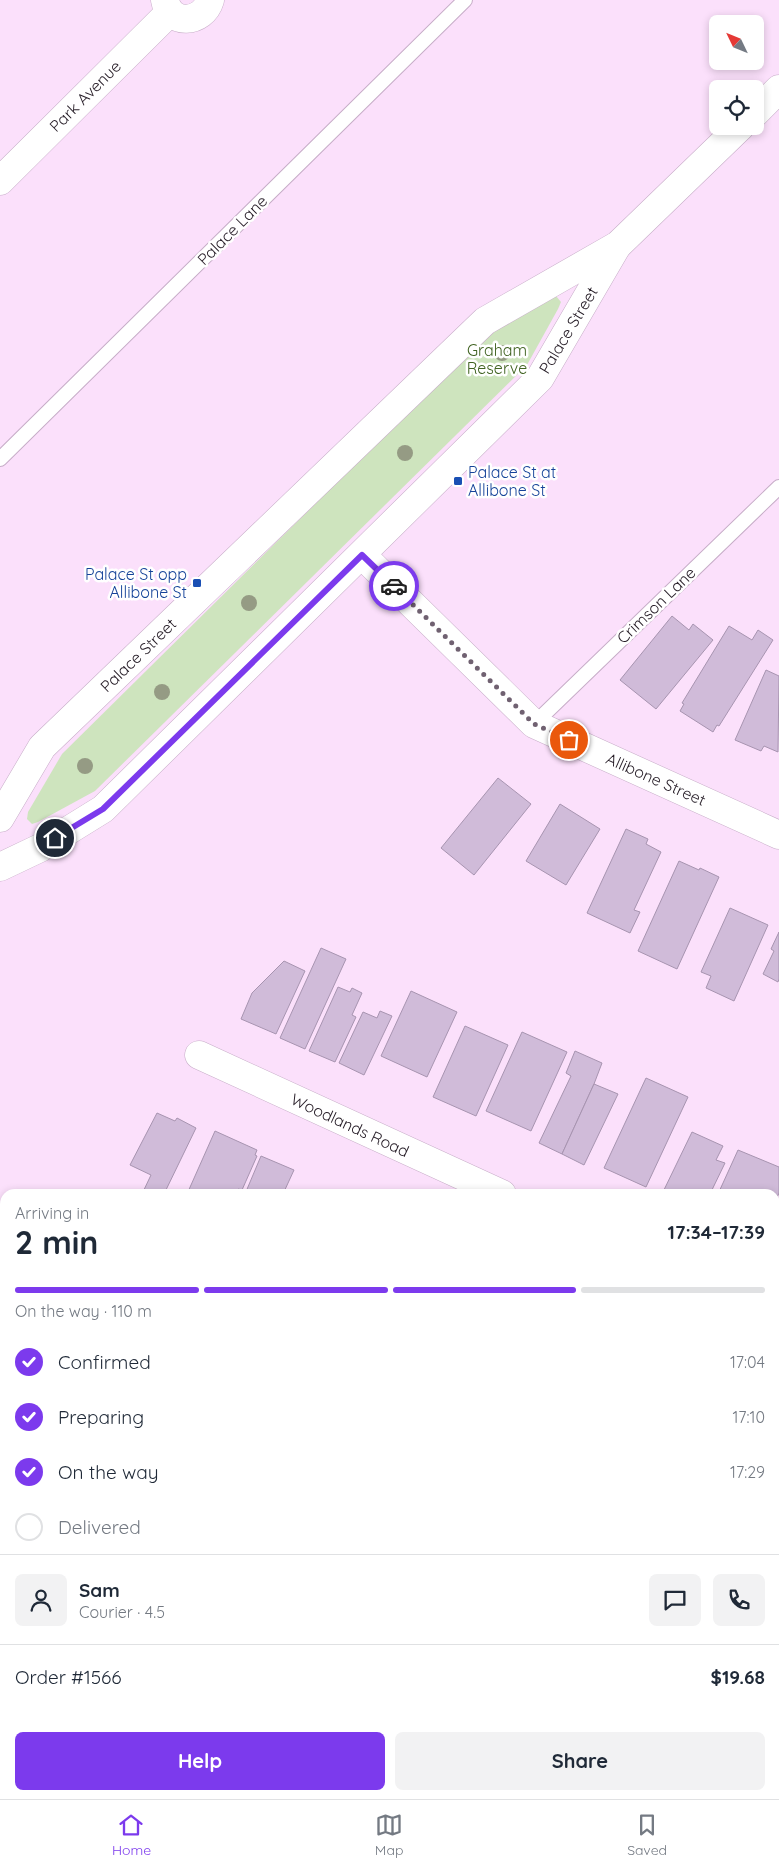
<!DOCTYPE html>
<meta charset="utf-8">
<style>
:root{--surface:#fff;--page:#f2f2f3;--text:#1f2937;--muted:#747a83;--line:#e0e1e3;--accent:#7c3aed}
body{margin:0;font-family:Quicksand,sans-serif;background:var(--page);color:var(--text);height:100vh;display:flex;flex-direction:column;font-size:19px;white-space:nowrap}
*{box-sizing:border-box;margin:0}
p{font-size:16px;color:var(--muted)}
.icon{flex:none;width:28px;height:28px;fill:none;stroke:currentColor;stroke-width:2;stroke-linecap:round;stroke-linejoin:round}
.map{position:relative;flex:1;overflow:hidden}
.drawer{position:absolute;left:0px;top:1189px;width:780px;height:611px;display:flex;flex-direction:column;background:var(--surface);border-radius:15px 15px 0 0;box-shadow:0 2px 8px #0003}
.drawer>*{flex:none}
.needle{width:32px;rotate:313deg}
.fabs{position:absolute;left:709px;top:15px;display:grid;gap:10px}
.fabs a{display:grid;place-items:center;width:55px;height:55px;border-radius:8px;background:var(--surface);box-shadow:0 2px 8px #0003;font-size:25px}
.pin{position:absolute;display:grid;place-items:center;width:42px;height:42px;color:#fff;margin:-21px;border:2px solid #fff;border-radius:50%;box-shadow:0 1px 5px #0007}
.courier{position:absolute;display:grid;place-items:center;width:50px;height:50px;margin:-25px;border:4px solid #7c3aed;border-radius:50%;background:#fff;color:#222;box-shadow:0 1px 6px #0007}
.overview em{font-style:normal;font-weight:700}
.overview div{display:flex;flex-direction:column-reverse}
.overview{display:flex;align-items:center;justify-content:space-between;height:85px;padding:0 15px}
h1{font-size:32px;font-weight:700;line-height:38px}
.bar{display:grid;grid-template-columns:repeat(4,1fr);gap:8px 5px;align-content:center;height:60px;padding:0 15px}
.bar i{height:6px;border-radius:4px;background:var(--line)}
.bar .on{background:var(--accent)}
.bar p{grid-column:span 4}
.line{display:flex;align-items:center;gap:12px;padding:0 15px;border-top:1px solid var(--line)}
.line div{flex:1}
.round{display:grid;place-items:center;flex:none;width:52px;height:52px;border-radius:8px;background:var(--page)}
ol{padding:0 15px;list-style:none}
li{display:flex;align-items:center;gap:15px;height:55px}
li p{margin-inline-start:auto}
li .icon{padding:5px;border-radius:50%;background:var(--accent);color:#fff;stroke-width:4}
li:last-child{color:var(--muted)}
li i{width:28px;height:28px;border:2px solid var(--line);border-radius:50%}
.cta{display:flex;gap:10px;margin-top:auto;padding:10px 15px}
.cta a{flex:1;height:58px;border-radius:8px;background:var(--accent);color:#fff;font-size:20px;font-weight:700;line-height:58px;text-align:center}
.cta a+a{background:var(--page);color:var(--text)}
.tabs{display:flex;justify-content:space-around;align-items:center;height:70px;border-top:1px solid var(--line);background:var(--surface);font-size:14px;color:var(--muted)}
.tabs a{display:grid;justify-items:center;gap:2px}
.tabs .on{color:var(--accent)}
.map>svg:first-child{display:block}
</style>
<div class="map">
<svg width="779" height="1799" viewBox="0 0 779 1799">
<rect width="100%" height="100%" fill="#fbe0fb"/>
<!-- green -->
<polygon fill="#cee4be" points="556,296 561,302 558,309 527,365 95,791 38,822 32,824 27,819 28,812 62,754 487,334"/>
<!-- building -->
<g fill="#d0bbd9" stroke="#a794b0">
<polygon points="672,616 689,630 693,624 713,640 656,709 620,680"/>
<polygon points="729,626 752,640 758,630 773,640 719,726 717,725 713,732 680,711 684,704 682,703"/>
<polygon points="766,670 779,676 778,752 764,746 761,751 735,740"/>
<polygon points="498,778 531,804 474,875 441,848"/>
<polygon points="560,804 600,829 566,885 526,861"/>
<polygon points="626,829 648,839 646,844 661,852 634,910 640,912 630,933 587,913"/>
<polygon points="679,861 699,870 700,868 719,877 677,969 638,951"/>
<polygon points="730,908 768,925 734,1001 706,988 711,976 701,972"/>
<polygon points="779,932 779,979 778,982 763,974 774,951 771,949"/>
<polygon points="321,948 346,959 305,1049 280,1038"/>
<polygon points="284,961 305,971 276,1034 241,1019 252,993"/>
<polygon points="338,987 350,992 352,988 362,993 352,1015 356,1017 335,1062 309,1051"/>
<polygon points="411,991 457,1012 427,1077 381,1056"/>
<polygon points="380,1011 392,1016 364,1075 339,1063 363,1012 377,1018"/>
<polygon points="465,1026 508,1045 476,1116 433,1097"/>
<polygon points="522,1032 567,1052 531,1131 486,1111"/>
<polygon points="575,1051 602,1063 594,1084 562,1154 539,1143 571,1076 566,1073"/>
<polygon points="646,1078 688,1097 646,1187 604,1168"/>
<polygon points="594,1084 618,1094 584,1165 562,1154"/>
<polygon points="157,1113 175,1121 177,1118 196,1128 164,1194 142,1194 151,1175 130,1165"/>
<polygon points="215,1131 257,1150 255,1155 257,1156 242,1190 238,1189 236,1194 187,1194"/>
<polygon points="692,1132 723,1146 716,1160 725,1163 710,1194 662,1194"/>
<polygon points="738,1150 779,1167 779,1193 775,1202 775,1194 718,1194"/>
<polygon points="261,1156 294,1170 283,1194 245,1194"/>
<polygon points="779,1235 779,1262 775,1260 775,1243"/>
<polygon points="4,1309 5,1310 5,1388 0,1386 0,1319"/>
<polygon points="775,1385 779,1387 779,1393 775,1402"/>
<polygon points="779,1416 779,1466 775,1464 775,1426"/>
<polygon points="0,1629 5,1632 5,1714 0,1725"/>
<polygon points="779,1680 779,1729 775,1727 775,1689"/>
<polygon points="278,1795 362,1795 371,1799 276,1799"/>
<polygon points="440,1795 482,1795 480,1799 438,1799"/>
<polygon points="490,1795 533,1795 531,1799 488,1799"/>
<polygon points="538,1795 582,1795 580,1799 537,1799"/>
<polygon points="587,1795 620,1795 629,1799 585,1799"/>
</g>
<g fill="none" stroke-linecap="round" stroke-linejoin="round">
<!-- service casing -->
<g stroke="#c7adc8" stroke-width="16">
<g id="service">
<polyline points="0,459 465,0"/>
<polyline points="534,724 779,487"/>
</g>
</g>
<!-- minor casing -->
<g stroke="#c7adc8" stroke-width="29">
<g id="minor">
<path d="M165 0C169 26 203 24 210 0"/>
<polyline points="755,113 779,89"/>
<polyline points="0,181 170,12"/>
<polyline points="362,555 534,724 779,835"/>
<polyline points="0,818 42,747 485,321 618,245 741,126"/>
<polyline points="0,867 40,848 103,809 540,378 617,246"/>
<polyline points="199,1055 502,1194"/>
<polyline points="775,1319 779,1321"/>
</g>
</g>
<!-- secondary casing -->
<g stroke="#c7adc8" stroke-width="29">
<g id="secondary">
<polyline points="0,1452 5,1454"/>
<polyline points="750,1795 758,1799"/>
</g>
</g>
<!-- service -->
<use href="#service" stroke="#fff" stroke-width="14"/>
<!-- minor -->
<use href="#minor" stroke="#fff" stroke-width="28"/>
<!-- secondary -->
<use href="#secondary" stroke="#fff" stroke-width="28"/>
</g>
<!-- trees -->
<g fill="#959b84">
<circle cx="502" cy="353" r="8"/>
<circle cx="405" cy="453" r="8"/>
<circle cx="249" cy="603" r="8"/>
<circle cx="162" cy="692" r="8"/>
<circle cx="85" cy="766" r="8"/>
</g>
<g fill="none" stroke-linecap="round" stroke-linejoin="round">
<!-- done -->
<polyline stroke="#706171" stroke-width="5" stroke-dasharray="0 9" points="394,586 534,724 569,740"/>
<!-- route -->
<polyline stroke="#7c3aed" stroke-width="6" points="55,838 103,809 362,555 394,586"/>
</g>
<!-- markers -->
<g fill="#1a4fb4" stroke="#fff" stroke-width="2">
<rect x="453" y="476" width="10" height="10" rx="2.5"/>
<rect x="192" y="578" width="10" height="10" rx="2.5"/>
</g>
<g text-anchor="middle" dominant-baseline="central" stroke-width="5" stroke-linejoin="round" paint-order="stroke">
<!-- street labels -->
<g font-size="16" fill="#251c26" stroke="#fff">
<text transform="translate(85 96) rotate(-45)">Park Avenue</text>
<text transform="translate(232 230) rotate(-45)">Palace Lane</text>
<text transform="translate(568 330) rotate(-59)">Palace Street</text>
<text transform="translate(656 605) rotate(-44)">Crimson Lane</text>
<text transform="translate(138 655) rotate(-44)">Palace Street</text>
<text transform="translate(656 779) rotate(24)">Allibone Street</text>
<text transform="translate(350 1125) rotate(25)">Woodlands Road</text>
</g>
<!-- park labels -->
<g font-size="16" fill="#416322" stroke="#fff">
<text x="497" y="350">Graham<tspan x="497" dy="18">Reserve</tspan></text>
</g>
<!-- transit labels -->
<g font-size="16" fill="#164399" stroke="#fff" text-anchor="start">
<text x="468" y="472">Palace St at<tspan x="468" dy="18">Allibone St</tspan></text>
<text x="187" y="574" text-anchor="end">Palace St opp<tspan x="187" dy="18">Allibone St</tspan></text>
</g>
</g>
</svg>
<div class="fabs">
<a><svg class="needle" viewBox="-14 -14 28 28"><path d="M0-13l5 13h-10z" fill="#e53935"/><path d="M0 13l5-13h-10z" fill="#747a83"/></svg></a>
<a><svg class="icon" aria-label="locate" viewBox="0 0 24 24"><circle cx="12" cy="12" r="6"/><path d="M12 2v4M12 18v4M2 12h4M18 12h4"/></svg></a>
</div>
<div class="pin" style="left:569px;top:740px;background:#ea580c"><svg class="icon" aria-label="bag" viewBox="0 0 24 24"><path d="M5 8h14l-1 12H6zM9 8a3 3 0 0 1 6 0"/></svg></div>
<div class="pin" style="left:55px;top:838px;background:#1f2937"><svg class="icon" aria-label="home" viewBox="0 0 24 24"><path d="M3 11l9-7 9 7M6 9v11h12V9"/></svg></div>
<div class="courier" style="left:394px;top:586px"><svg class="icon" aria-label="car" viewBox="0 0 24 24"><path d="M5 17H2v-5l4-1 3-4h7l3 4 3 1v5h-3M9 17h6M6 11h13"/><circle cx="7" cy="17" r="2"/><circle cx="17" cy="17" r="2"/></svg></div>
<section class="drawer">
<div class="overview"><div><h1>2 min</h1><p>Arriving in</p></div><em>17:34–17:39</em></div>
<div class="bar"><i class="on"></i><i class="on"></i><i class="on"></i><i></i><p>On the way · 110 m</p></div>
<ol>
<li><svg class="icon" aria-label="check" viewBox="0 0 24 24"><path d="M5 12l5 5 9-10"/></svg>Confirmed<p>17:04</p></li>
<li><svg class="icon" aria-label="check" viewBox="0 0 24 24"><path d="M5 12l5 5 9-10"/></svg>Preparing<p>17:10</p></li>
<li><svg class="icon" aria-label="check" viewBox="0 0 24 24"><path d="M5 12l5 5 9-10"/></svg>On the way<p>17:29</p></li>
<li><i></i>Delivered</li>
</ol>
<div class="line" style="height:90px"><a class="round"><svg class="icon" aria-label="person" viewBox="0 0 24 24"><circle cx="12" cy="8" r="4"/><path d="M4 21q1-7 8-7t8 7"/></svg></a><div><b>Sam</b><p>Courier · 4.5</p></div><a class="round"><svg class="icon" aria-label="chat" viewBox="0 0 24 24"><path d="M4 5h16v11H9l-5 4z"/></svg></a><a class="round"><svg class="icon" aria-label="phone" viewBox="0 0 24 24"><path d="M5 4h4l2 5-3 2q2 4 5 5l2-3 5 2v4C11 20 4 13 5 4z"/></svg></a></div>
<div class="line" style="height:65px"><div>Order #1566</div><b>$19.68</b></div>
<div class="cta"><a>Help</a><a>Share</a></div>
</section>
</div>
<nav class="tabs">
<a class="on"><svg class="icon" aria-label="home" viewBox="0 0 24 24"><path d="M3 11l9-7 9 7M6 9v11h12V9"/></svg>Home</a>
<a><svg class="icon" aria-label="map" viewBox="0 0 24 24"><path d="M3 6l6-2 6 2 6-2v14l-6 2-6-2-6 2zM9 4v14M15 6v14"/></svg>Map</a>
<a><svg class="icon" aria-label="saved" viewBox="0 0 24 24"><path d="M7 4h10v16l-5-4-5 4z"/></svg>Saved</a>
</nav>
